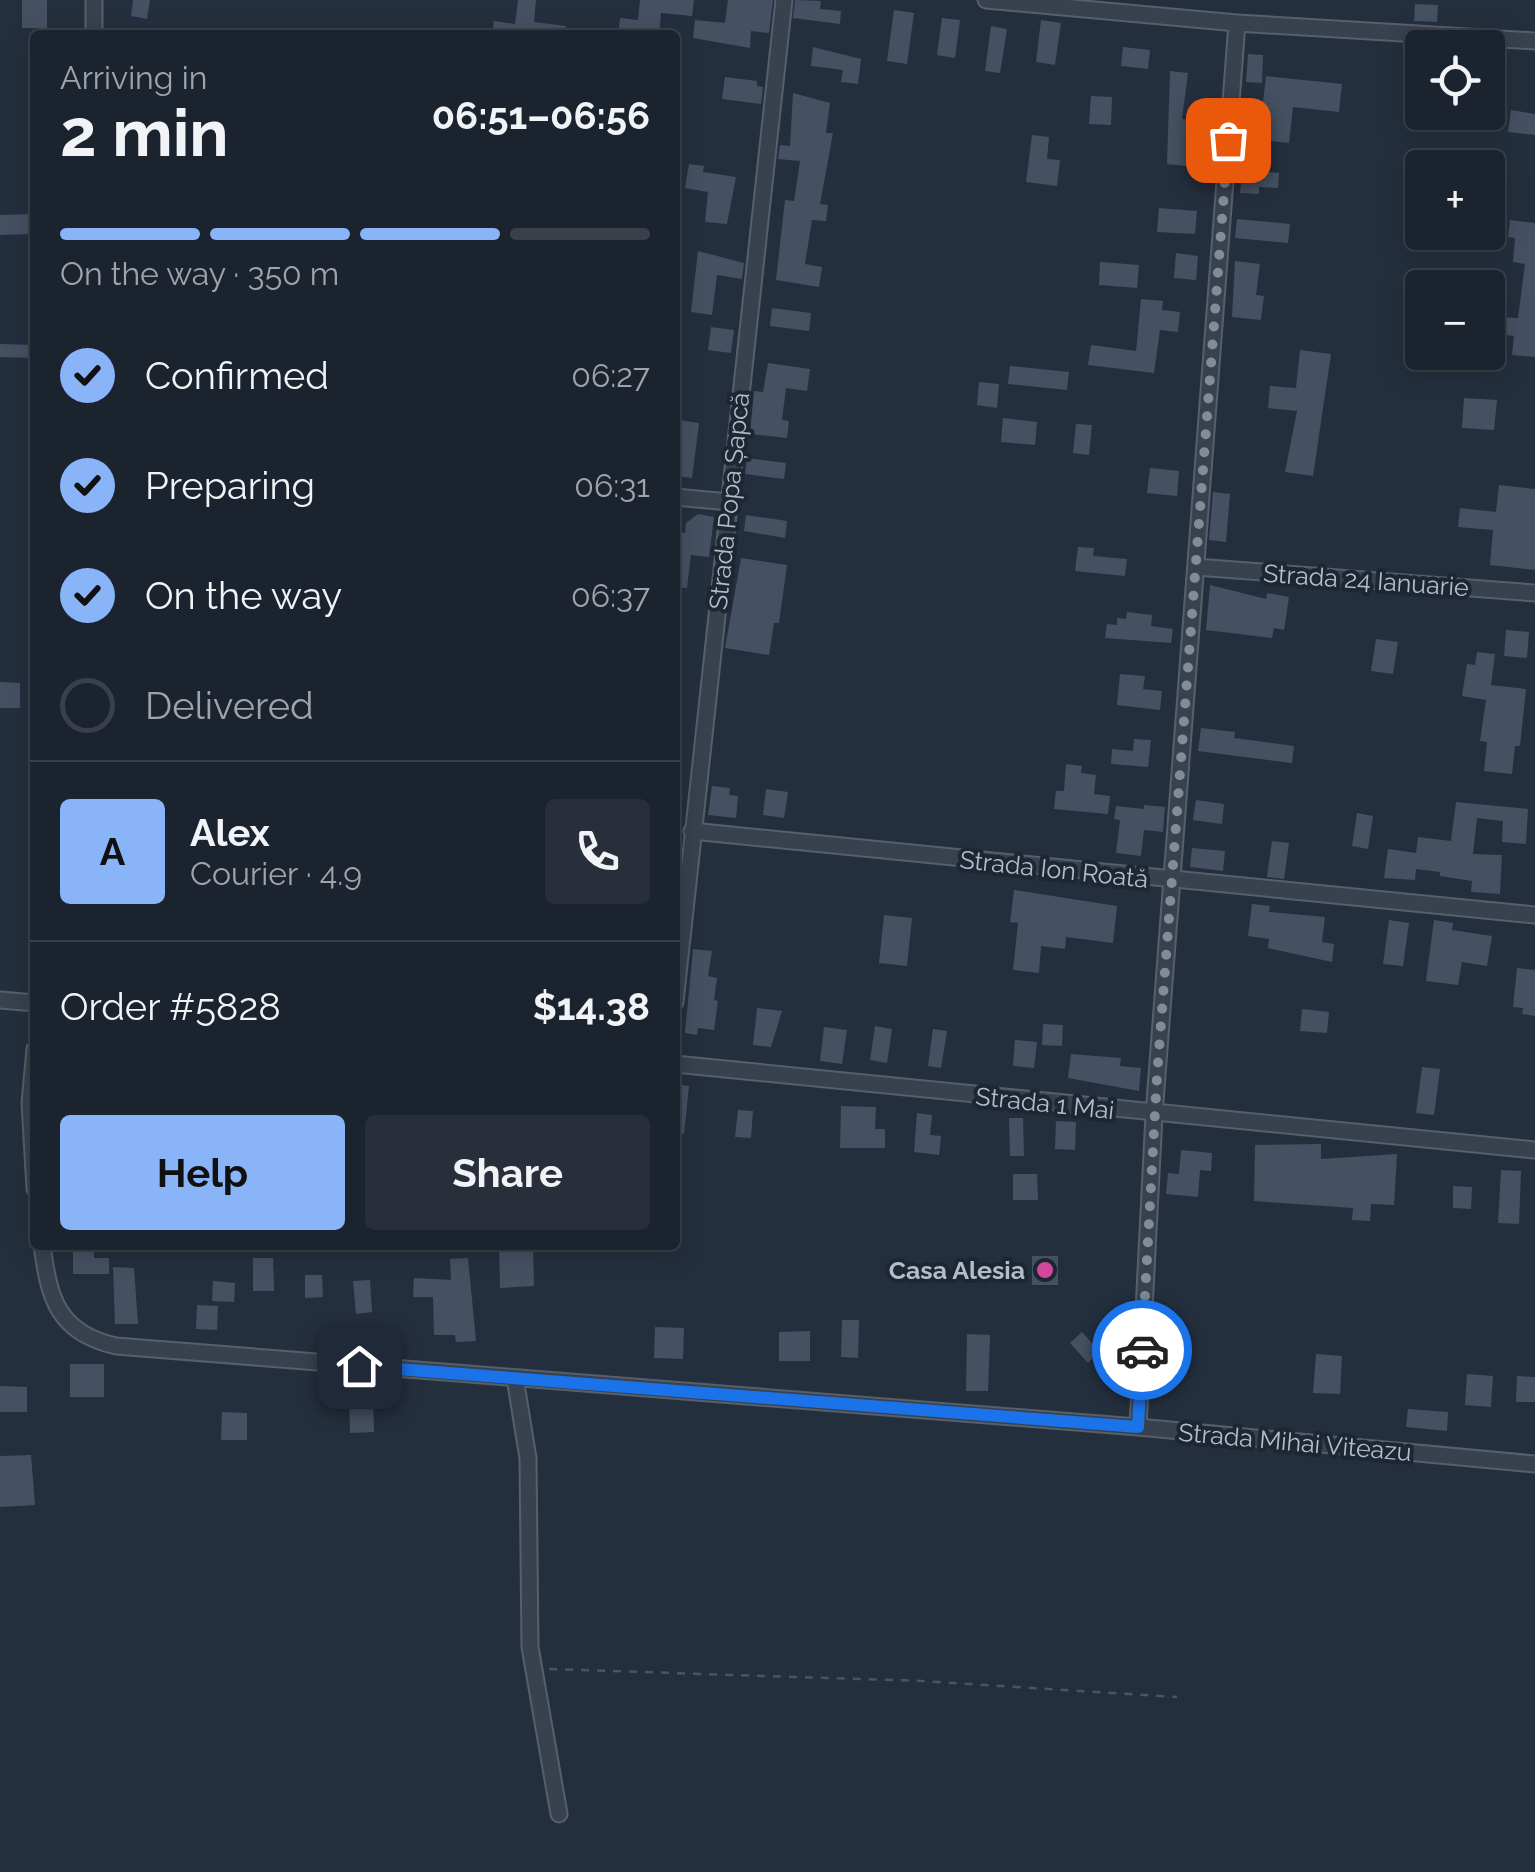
<!DOCTYPE html>
<meta charset="utf-8">
<style>
:root{--surface:#1b232e;--page:#282f3a;--text:#f1f3f6;--muted:#a0a4aa;--line:#39404a;--accent:#8ab4f8}
body{margin:0;font-family:Raleway,sans-serif;background:var(--page);color:var(--text);height:100vh;display:flex;flex-direction:column;font-size:38px;white-space:nowrap}
*{box-sizing:border-box;margin:0}
p{font-size:32px;color:var(--muted)}
.icon{flex:none;width:55px;height:55px;fill:none;stroke:currentColor;stroke-width:2;stroke-linecap:round;stroke-linejoin:round}
.map{position:relative;flex:1;overflow:hidden}
.details{position:absolute;left:30px;top:30px;width:650px;height:1220px;display:flex;flex-direction:column;background:var(--surface);border-radius:10px;box-shadow:0 5px 25px #0003,0 0 0 2px var(--line)}
.details>*{flex:none}
.fabs{position:absolute;left:1405px;top:30px;display:grid;gap:20px}
.fabs a{display:grid;place-items:center;width:100px;height:100px;border-radius:10px;background:var(--surface);box-shadow:0 5px 25px #0003,0 0 0 2px var(--line);font-size:50px}
.pin{position:absolute;display:grid;place-items:center;width:85px;height:85px;color:#fff;margin:-42px;border-radius:20px;box-shadow:0 5px 15px #0006}
.courier{position:absolute;display:grid;place-items:center;width:100px;height:100px;margin:-50px;border:8px solid #1a73e8;border-radius:50%;background:#fff;color:#222;box-shadow:0 2px 12px #0007}
.head em{font-style:normal;font-weight:700}
.head div{display:flex;flex-direction:column-reverse}
.head{display:flex;align-items:center;justify-content:space-between;height:170px;padding:0 30px}
h1{font-size:65px;font-weight:700;line-height:75px}
.bar{display:grid;grid-template-columns:repeat(4,1fr);gap:15px 10px;align-content:center;height:120px;padding:0 30px}
.bar i{height:12px;border-radius:8px;background:var(--line)}
.bar .on{background:var(--accent)}
.bar p{grid-column:span 4}
.line{display:flex;align-items:center;gap:25px;padding:0 30px;border-top:2px solid var(--line)}
.line div{flex:1}
.round{display:grid;place-items:center;flex:none;width:105px;height:105px;border-radius:10px;background:var(--page)}
ol{padding:0 30px;list-style:none}
li{display:flex;align-items:center;gap:30px;height:110px}
li p{margin-inline-start:auto}
li .icon{padding:10px;border-radius:50%;background:var(--accent);color:#111;stroke-width:4}
li:last-child{color:var(--muted)}
li i{width:55px;height:55px;border:5px solid var(--line);border-radius:50%}
.button{display:flex;gap:20px;margin-top:auto;padding:20px 30px}
.button a{flex:1;height:115px;border-radius:10px;background:var(--accent);color:#111;font-size:40px;font-weight:700;line-height:115px;text-align:center}
.button a+a{background:var(--page);color:var(--text)}
.map>svg:first-child{display:block}
</style>
<div class="map">
<svg width="1535" height="1872" viewBox="0 0 1535 1872">
<rect width="100%" height="100%" fill="#242f3e"/>
<!-- building -->
<g fill="#455162">
<rect x="22" y="0" width="25" height="28"/>
<polygon points="133,0 150,0 147,19 131,16"/>
<polygon points="518,0 536,0 534,22 566,26 565,35 492,35 494,21 515,24"/>
<polygon points="640,0 694,0 692,16 661,13 659,35 618,35 620,18 638,20"/>
<polygon points="728,0 773,0 769,33 751,31 750,48 693,38 695,20 725,23"/>
<polygon points="795,0 821,1 820,9 841,11 840,24 793,18"/>
<polygon points="1415,4 1438,5 1437,22 1414,21"/>
<polygon points="894,10 914,13 907,64 887,61"/>
<polygon points="942,18 960,20 955,58 937,55"/>
<polygon points="1041,20 1061,23 1055,65 1036,62"/>
<polygon points="991,26 1007,29 1000,73 985,71"/>
<polygon points="813,47 861,59 858,84 841,82 843,70 811,66"/>
<polygon points="1123,47 1150,50 1148,69 1121,66"/>
<polygon points="1248,54 1263,55 1262,83 1246,82"/>
<polygon points="1170,71 1188,73 1182,119 1202,121 1196,167 1167,164"/>
<polygon points="1266,76 1342,84 1339,112 1293,107 1289,143 1250,139 1252,119 1261,120"/>
<polygon points="725,77 757,81 757,86 763,87 761,104 722,99"/>
<polygon points="793,93 830,103 826,133 833,133 820,204 828,205 826,221 812,220 805,264 822,267 819,287 776,280 785,200 794,201 800,161 778,159 780,145 790,146"/>
<polygon points="1091,96 1112,97 1111,125 1089,124"/>
<polygon points="1511,110 1535,114 1535,135 1508,132"/>
<polygon points="1032,135 1049,137 1047,159 1060,160 1057,186 1026,182"/>
<polygon points="689,164 704,166 703,172 736,177 727,224 705,222 708,192 685,188"/>
<polygon points="1242,170 1279,173 1278,188 1259,187 1259,194 1240,193"/>
<polygon points="1159,208 1197,211 1195,234 1157,232"/>
<polygon points="35,214 35,234 0,235 0,215"/>
<polygon points="1237,219 1290,224 1288,243 1235,238"/>
<polygon points="1510,220 1535,223 1535,357 1512,355 1514,336 1497,334 1498,317 1518,318 1525,264 1513,262 1515,238 1508,237"/>
<polygon points="698,251 744,263 742,279 717,275 712,315 691,312"/>
<polygon points="1176,253 1198,256 1196,280 1174,278"/>
<polygon points="1235,261 1260,264 1256,295 1264,296 1261,320 1232,317"/>
<polygon points="1100,262 1139,265 1137,288 1099,285"/>
<polygon points="1141,299 1163,301 1162,310 1180,312 1178,332 1160,330 1154,373 1088,365 1091,345 1136,351"/>
<polygon points="772,308 811,313 809,331 770,326"/>
<polygon points="711,327 734,330 731,353 708,350"/>
<polygon points="0,344 35,345 35,358 0,357"/>
<polygon points="1300,350 1331,354 1313,476 1285,472 1297,411 1268,408 1270,386 1296,388"/>
<polygon points="768,363 810,369 807,391 786,388 782,420 789,421 787,438 750,434 754,391 763,392"/>
<polygon points="1010,366 1069,372 1067,390 1008,384"/>
<polygon points="979,382 999,384 997,408 977,405"/>
<polygon points="1464,398 1497,400 1494,430 1462,428"/>
<polygon points="1003,418 1037,422 1035,445 1001,442"/>
<polygon points="679,420 699,423 692,478 675,476"/>
<polygon points="1076,424 1092,425 1089,455 1073,453"/>
<polygon points="747,458 786,463 784,479 745,474"/>
<polygon points="1150,468 1179,471 1177,496 1147,493"/>
<polygon points="1499,485 1535,489 1535,570 1490,565 1493,530 1458,527 1460,508 1496,512"/>
<polygon points="1213,492 1230,494 1226,542 1209,540"/>
<polygon points="698,514 714,517 709,557 691,555 687,588 675,587 676,532 685,533 686,523"/>
<polygon points="746,515 787,521 785,538 744,531"/>
<polygon points="1078,547 1094,548 1093,556 1127,559 1125,576 1075,571"/>
<polygon points="741,558 787,565 779,623 774,623 769,655 725,648"/>
<polygon points="1210,585 1266,599 1267,593 1289,597 1284,630 1274,628 1272,638 1206,630"/>
<polygon points="1127,612 1152,615 1151,626 1173,629 1171,643 1105,638 1107,624 1117,625 1117,618 1126,619"/>
<polygon points="1506,630 1529,632 1527,658 1504,656"/>
<polygon points="1376,639 1398,642 1393,674 1371,671"/>
<polygon points="1477,652 1495,654 1491,685 1526,689 1520,746 1515,746 1512,774 1484,771 1487,742 1480,741 1486,700 1462,696 1467,664 1475,665"/>
<polygon points="1120,674 1145,676 1143,689 1162,691 1160,710 1117,705"/>
<polygon points="0,682 20,683 20,708 0,708"/>
<polygon points="1201,728 1235,732 1234,738 1294,746 1292,763 1198,751"/>
<polygon points="1134,739 1151,740 1148,767 1111,764 1112,749 1133,751"/>
<polygon points="1066,764 1082,766 1081,773 1096,775 1094,794 1110,796 1108,814 1054,809 1056,791 1064,791"/>
<polygon points="712,786 730,788 729,795 738,796 736,818 708,815"/>
<polygon points="766,789 788,792 784,818 763,815"/>
<polygon points="1196,800 1224,804 1222,824 1193,820"/>
<polygon points="1456,802 1528,809 1526,844 1502,842 1503,821 1477,818 1473,854 1502,855 1500,894 1471,892 1472,881 1440,876 1440,872 1416,869 1415,880 1384,878 1388,849 1416,853 1418,837 1451,841"/>
<polygon points="1144,805 1165,807 1163,832 1144,830 1141,856 1116,853 1120,820 1114,819 1116,806 1144,809"/>
<polygon points="1357,813 1373,816 1368,849 1352,846"/>
<polygon points="1272,841 1289,843 1284,879 1267,877"/>
<polygon points="1192,848 1225,851 1223,871 1190,867"/>
<polygon points="1014,890 1117,906 1113,943 1066,937 1065,949 1041,946 1039,973 1013,970 1018,923 1010,922"/>
<polygon points="1252,904 1270,906 1269,912 1325,917 1322,942 1334,944 1332,962 1268,948 1269,939 1248,936"/>
<polygon points="884,915 912,918 907,966 879,963"/>
<polygon points="1389,920 1409,923 1403,966 1383,964"/>
<polygon points="1434,920 1453,923 1452,930 1492,936 1487,966 1462,962 1458,985 1426,981"/>
<polygon points="693,949 712,951 708,976 717,978 714,1000 718,1001 714,1030 698,1028 697,1035 685,1033"/>
<polygon points="1517,968 1535,970 1535,1016 1522,1014 1523,1008 1513,1007"/>
<polygon points="757,1008 782,1011 771,1047 753,1045"/>
<polygon points="1302,1009 1329,1012 1327,1033 1300,1031"/>
<polygon points="1043,1024 1063,1025 1062,1046 1042,1045"/>
<polygon points="875,1026 892,1029 887,1063 870,1060"/>
<polygon points="824,1027 847,1030 842,1064 820,1061"/>
<polygon points="933,1029 947,1031 941,1068 928,1066"/>
<polygon points="1015,1040 1037,1042 1034,1068 1013,1066"/>
<polygon points="1071,1054 1121,1058 1120,1066 1141,1068 1139,1091 1068,1078"/>
<polygon points="1422,1067 1440,1069 1434,1115 1416,1113"/>
<polygon points="675,1084 689,1086 684,1134 675,1133"/>
<polygon points="841,1106 876,1107 875,1129 885,1129 885,1148 840,1148"/>
<polygon points="738,1110 753,1111 751,1138 735,1137"/>
<polygon points="917,1113 932,1115 930,1135 941,1136 939,1155 914,1152"/>
<polygon points="1009,1118 1023,1118 1024,1156 1010,1156"/>
<polygon points="1056,1121 1076,1122 1075,1150 1055,1149"/>
<polygon points="1321,1144 1321,1159 1397,1154 1394,1205 1371,1204 1370,1221 1352,1220 1353,1208 1254,1201 1255,1145"/>
<polygon points="1181,1150 1212,1153 1211,1171 1200,1170 1198,1197 1166,1194 1168,1173 1179,1174"/>
<polygon points="1501,1170 1521,1171 1519,1224 1498,1223"/>
<polygon points="1013,1174 1037,1174 1038,1200 1013,1200"/>
<polygon points="1453,1186 1472,1187 1471,1209 1453,1208"/>
<polygon points="73,1245 94,1245 94,1258 109,1258 109,1274 73,1274"/>
<polygon points="499,1245 533,1245 534,1286 500,1288"/>
<rect x="1032" y="1256" width="26" height="29"/>
<polygon points="253,1258 273,1258 274,1291 253,1291"/>
<polygon points="468,1258 476,1341 456,1342 455,1335 434,1335 433,1297 413,1297 414,1278 451,1280 450,1259"/>
<polygon points="113,1267 134,1268 138,1324 115,1324"/>
<polygon points="305,1275 322,1275 323,1297 305,1298"/>
<polygon points="370,1280 372,1312 356,1314 353,1281"/>
<polygon points="213,1281 235,1283 234,1302 212,1301"/>
<polygon points="197,1305 218,1306 217,1330 196,1329"/>
<polygon points="842,1320 859,1320 858,1358 841,1357"/>
<polygon points="655,1327 684,1328 683,1359 654,1358"/>
<polygon points="810,1331 810,1361 779,1361 779,1332"/>
<polygon points="1082,1332 1100,1352 1088,1363 1070,1343"/>
<polygon points="967,1334 990,1335 988,1391 966,1391"/>
<polygon points="1316,1354 1342,1356 1340,1394 1313,1393"/>
<rect x="70" y="1364" width="34" height="33"/>
<polygon points="1467,1374 1493,1376 1491,1407 1465,1405"/>
<polygon points="1517,1376 1535,1377 1535,1402 1516,1402"/>
<polygon points="0,1386 27,1387 27,1412 0,1412"/>
<polygon points="373,1391 374,1432 350,1433 349,1392"/>
<polygon points="1408,1409 1448,1412 1447,1431 1406,1427"/>
<polygon points="222,1412 247,1413 247,1440 221,1440"/>
<polygon points="31,1455 35,1505 0,1507 0,1456"/>
</g>
<g fill="none" stroke-linecap="round" stroke-linejoin="round">
<!-- minor casing -->
<g stroke="#565f6c" stroke-width="19">
<g id="minor">
<polyline points="94,0 94,35"/>
<polyline points="986,0 1237,23 1535,41"/>
<polyline points="675,497 729,502"/>
<polyline points="1196,567 1535,593"/>
<polyline points="692,831 1535,915"/>
<polyline points="0,1000 35,1003"/>
<polyline points="675,1002 784,0"/>
<polyline points="35,1049 30,1103 35,1189"/>
<polyline points="675,1064 1535,1150"/>
<path d="M42 1245C49 1299 58 1333 116 1346L1138 1427 1535 1464"/>
<polyline points="515,1378 528,1458 530,1647 559,1814"/>
<polyline points="1138,1427 1154,1115 1237,23"/>
</g>
</g>
<!-- path -->
<polyline stroke="#44595c" stroke-width="2.5" stroke-dasharray="8 8" stroke-linecap="butt" points="549,1669 921,1681 1177,1697"/>
<!-- minor -->
<use href="#minor" stroke="#38414e" stroke-width="15"/>
</g>
<g fill="none" stroke-linecap="round" stroke-linejoin="round">
<!-- done -->
<polyline stroke="#828b98" stroke-width="10" stroke-dasharray="0 18" points="1142,1350 1157,1076 1228,140"/>
<!-- route -->
<polyline stroke="#1a73e8" stroke-width="12" points="359,1366 1138,1427 1142,1350"/>
</g>
<!-- markers -->
<circle fill="#d1479c" stroke="#1d2633" stroke-width="4" cx="1045" cy="1270" r="10"/>
<g text-anchor="middle" dominant-baseline="central" stroke-width="8" stroke-linejoin="round" paint-order="stroke">
<!-- street labels -->
<g font-size="25" fill="#b4bcc9" stroke="#1d2633">
<text transform="translate(729 501) rotate(-84)">Strada Popa Șapcă</text>
<text transform="translate(1366 580) rotate(4)">Strada 24 Ianuarie</text>
<text transform="translate(1054 869) rotate(6)">Strada Ion Roată</text>
<text transform="translate(1045 1103) rotate(6)">Strada 1 Mai</text>
<text transform="translate(1295 1442) rotate(5)">Strada Mihai Viteazu</text>
</g>
<!-- poi labels -->
<g font-size="25" font-weight="bold" fill="#b4bcc9" stroke="#1d2633" text-anchor="end">
<text x="1025" y="1270">Casa Alesia</text>
</g>
</g>
</svg>
<div class="fabs">
<a><svg class="icon" aria-label="locate" viewBox="0 0 24 24"><circle cx="12" cy="12" r="6"/><path d="M12 2v4M12 18v4M2 12h4M18 12h4"/></svg></a>
<a>+</a>
<a>−</a>
</div>
<div class="pin" style="left:1228px;top:140px;background:#ea580c"><svg class="icon" aria-label="bag" viewBox="0 0 24 24"><path d="M5 8h14l-1 12H6zM9 8a3 3 0 0 1 6 0"/></svg></div>
<div class="pin" style="left:359px;top:1366px;background:#1f2937"><svg class="icon" aria-label="home" viewBox="0 0 24 24"><path d="M3 11l9-7 9 7M6 9v11h12V9"/></svg></div>
<div class="courier" style="left:1142px;top:1350px"><svg class="icon" aria-label="car" viewBox="0 0 24 24"><path d="M5 17H2v-5l4-1 3-4h7l3 4 3 1v5h-3M9 17h6M6 11h13"/><circle cx="7" cy="17" r="2"/><circle cx="17" cy="17" r="2"/></svg></div>
<section class="details">
<div class="head"><div><h1>2 min</h1><p>Arriving in</p></div><em>06:51–06:56</em></div>
<div class="bar"><i class="on"></i><i class="on"></i><i class="on"></i><i></i><p>On the way · 350 m</p></div>
<ol>
<li><svg class="icon" aria-label="check" viewBox="0 0 24 24"><path d="M5 12l5 5 9-10"/></svg>Confirmed<p>06:27</p></li>
<li><svg class="icon" aria-label="check" viewBox="0 0 24 24"><path d="M5 12l5 5 9-10"/></svg>Preparing<p>06:31</p></li>
<li><svg class="icon" aria-label="check" viewBox="0 0 24 24"><path d="M5 12l5 5 9-10"/></svg>On the way<p>06:37</p></li>
<li><i></i>Delivered</li>
</ol>
<div class="line" style="height:180px"><b class="round" style="background:var(--accent);color:#111">A</b><div><b>Alex</b><p>Courier · 4.9</p></div><a class="round"><svg class="icon" aria-label="phone" viewBox="0 0 24 24"><path d="M5 4h4l2 5-3 2q2 4 5 5l2-3 5 2v4C11 20 4 13 5 4z"/></svg></a></div>
<div class="line" style="height:130px"><div>Order #5828</div><b>$14.38</b></div>
<div class="button"><a>Help</a><a>Share</a></div>
</section>
</div>
